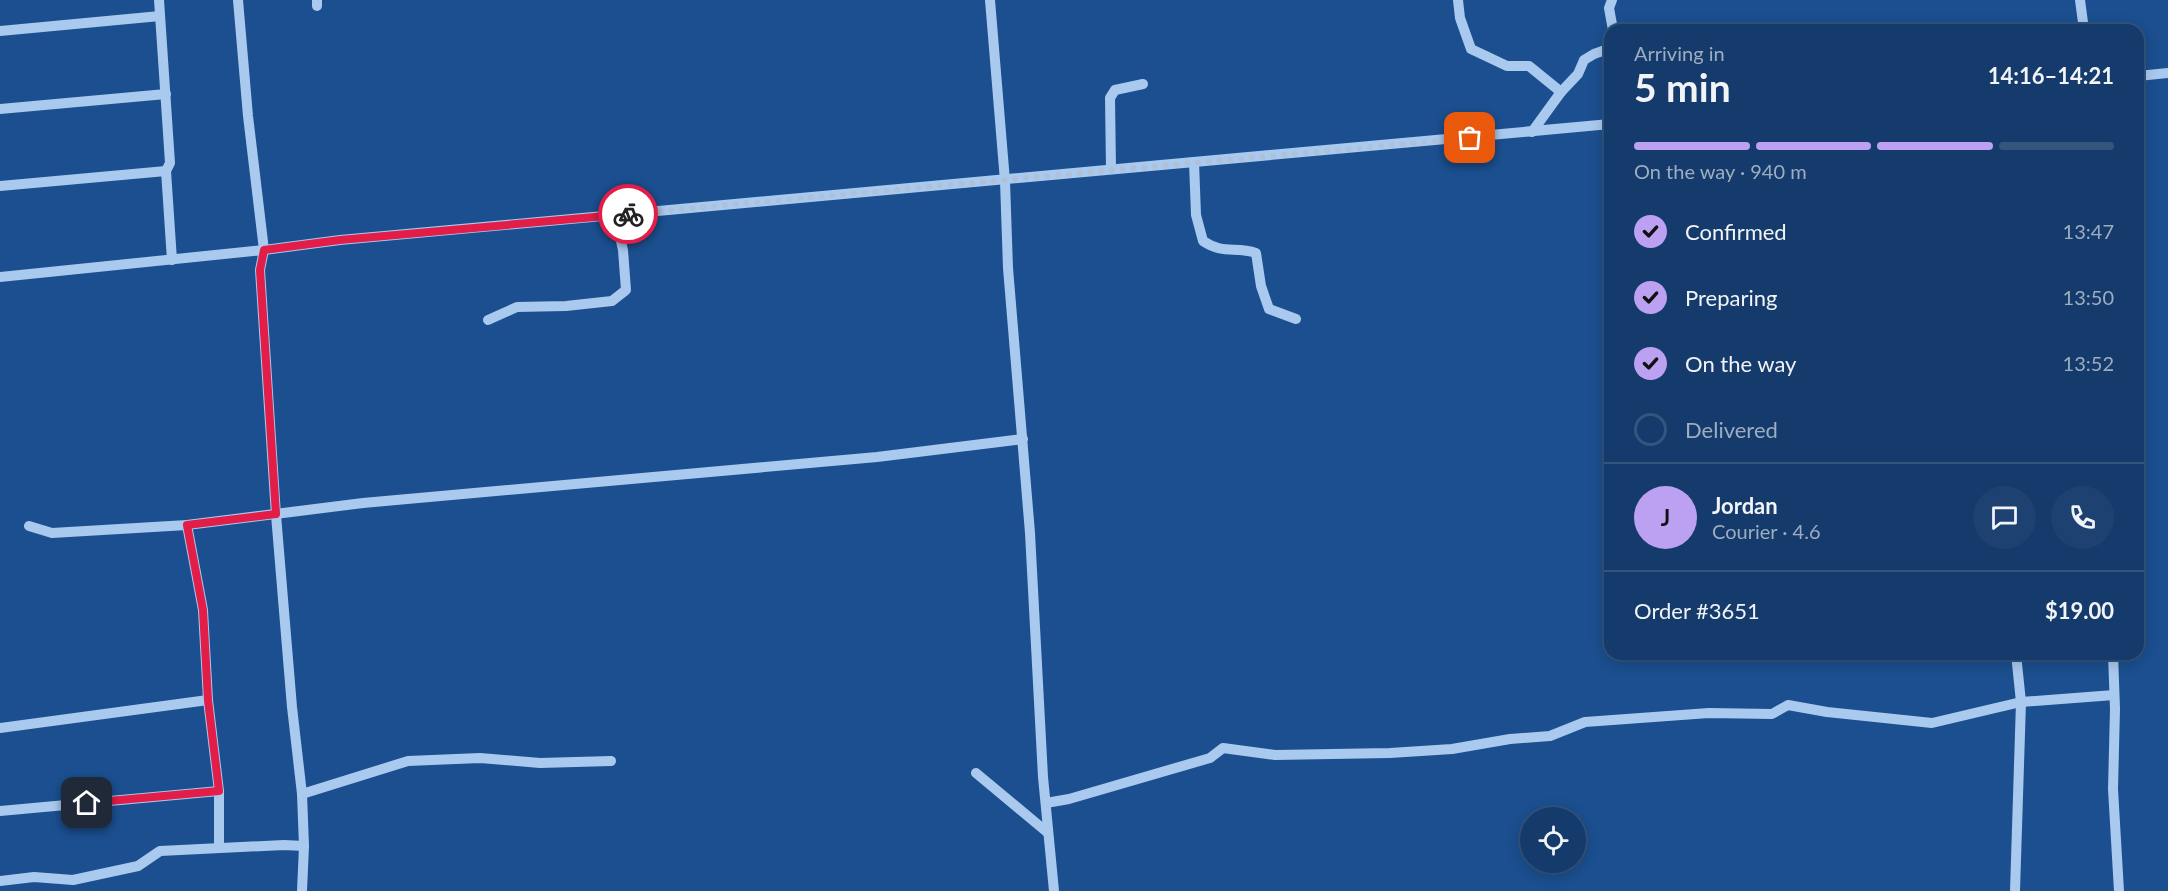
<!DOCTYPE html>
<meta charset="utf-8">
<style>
:root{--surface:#143b6b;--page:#1d4271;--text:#f1f3f6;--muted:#9dadc1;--line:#33557e;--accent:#bca0f2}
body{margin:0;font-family:Lato,sans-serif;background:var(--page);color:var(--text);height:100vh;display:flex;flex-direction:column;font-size:22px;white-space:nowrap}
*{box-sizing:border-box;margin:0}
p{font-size:20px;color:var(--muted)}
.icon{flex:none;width:33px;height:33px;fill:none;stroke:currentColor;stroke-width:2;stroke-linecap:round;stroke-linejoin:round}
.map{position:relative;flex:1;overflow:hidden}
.panel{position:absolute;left:1604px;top:24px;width:540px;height:636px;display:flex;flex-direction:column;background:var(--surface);border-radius:18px;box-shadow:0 3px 15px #0003,0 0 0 2px var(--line)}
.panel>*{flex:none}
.tools{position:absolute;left:1520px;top:807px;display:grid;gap:12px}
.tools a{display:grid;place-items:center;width:66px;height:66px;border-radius:50%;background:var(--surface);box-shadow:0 3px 15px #0003,0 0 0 2px var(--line);font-size:30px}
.pin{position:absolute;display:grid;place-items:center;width:51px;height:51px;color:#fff;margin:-26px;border-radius:12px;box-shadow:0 3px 9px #0006}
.courier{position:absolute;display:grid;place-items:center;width:60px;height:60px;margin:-30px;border:4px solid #e11d48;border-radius:50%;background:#fff;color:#222;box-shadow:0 2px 8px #0007}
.headline em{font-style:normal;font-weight:700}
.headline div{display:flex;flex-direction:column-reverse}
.headline{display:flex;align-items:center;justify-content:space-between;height:102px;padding:0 30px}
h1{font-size:39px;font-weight:700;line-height:45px}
.bar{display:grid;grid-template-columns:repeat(4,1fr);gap:9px 6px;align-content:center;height:72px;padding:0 30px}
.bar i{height:8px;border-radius:4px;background:var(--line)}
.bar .active{background:var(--accent)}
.bar p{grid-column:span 4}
.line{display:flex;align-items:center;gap:15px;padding:0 30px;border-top:2px solid var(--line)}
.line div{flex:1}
.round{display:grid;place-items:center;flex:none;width:63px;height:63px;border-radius:32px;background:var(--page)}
ol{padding:0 30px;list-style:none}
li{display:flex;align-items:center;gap:18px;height:66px}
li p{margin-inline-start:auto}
li .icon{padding:6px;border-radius:50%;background:var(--accent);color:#111;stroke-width:4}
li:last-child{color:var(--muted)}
li i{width:33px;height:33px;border:3px solid var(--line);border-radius:50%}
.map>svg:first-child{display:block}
</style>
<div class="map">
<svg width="2168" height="891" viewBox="0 0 2168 891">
<rect width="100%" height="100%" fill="#1b4f8f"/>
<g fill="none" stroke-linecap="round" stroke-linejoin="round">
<!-- minor -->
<g stroke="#a9c9ee" stroke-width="10">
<polyline points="159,0 170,163 166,171 172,260"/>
<polyline points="238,0 248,116 264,250 260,270 276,515 292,707 302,794 304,846 302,891"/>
<polyline points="317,0 317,6"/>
<polyline points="990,0 1005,181 1008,268 1030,533 1043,777 1054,891"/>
<polyline points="1458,0 1460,18 1471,49 1507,66 1529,66 1561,92 1532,132"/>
<polyline points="1612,0 1609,8 1613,30"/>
<polyline points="2080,0 2084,30"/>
<polyline points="0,31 160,16"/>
<polyline points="2138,76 2168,73"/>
<polyline points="1561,92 1578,74 1584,60 1594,54 1608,49 1610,47"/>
<polyline points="0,109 166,94"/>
<path d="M1194 162 1196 215 1203 241C1224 255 1235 246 1256 253L1261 286 1269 309 1296 319"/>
<polyline points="1111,169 1110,98 1115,90 1143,84"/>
<polyline points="0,186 166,171"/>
<polyline points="0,277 264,250 340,240 1610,124"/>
<polyline points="488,320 517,307 566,306 612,301 626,290 623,250 615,215"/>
<polyline points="187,525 203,610 208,700 219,791 219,848"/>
<polyline points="29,526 52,533 187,525 363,503 877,457 1023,439"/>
<polyline points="2113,654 2115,709 2113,789 2119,891"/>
<polyline points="0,728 208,700"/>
<polyline points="976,773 1048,833"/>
<polyline points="302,794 408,761 480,758 540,763 611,761"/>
<polyline points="1046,803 1069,799 1210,758 1223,748 1275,755 1390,753 1452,749 1510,739 1550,736 1585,722 1709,713 1772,714 1788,705 1827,712 1932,723 2021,702 2114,695"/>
<polyline points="0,811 219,791"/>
<polyline points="0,881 34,877 73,880 138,866 160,851 284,845 304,846"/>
<polyline points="2015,891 2021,702 2016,654"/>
</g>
</g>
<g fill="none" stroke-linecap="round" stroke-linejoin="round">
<!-- done -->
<polyline stroke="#afc1d8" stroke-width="6" stroke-dasharray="0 10.8" points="628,214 1470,138"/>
<!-- route -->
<polyline stroke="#e11d48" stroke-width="8" points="87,803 219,791 208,700 203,610 187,525 276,514 260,270 264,250 340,240 628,214"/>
</g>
</svg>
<div class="tools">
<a><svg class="icon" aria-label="locate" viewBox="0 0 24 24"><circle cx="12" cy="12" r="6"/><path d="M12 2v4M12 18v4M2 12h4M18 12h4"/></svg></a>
</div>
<div class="pin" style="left:1470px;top:138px;background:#ea580c"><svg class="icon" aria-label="bag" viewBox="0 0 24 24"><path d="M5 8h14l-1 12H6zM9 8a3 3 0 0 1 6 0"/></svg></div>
<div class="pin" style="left:87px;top:803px;background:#1f2937"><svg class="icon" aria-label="home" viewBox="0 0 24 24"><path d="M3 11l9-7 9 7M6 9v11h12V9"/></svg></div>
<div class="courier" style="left:628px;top:214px"><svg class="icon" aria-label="bike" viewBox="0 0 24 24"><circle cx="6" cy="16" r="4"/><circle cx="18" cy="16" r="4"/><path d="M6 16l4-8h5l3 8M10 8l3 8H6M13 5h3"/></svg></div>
<section class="panel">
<div class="headline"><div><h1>5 min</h1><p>Arriving in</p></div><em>14:16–14:21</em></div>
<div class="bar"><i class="active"></i><i class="active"></i><i class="active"></i><i></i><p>On the way · 940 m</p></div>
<ol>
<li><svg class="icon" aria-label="check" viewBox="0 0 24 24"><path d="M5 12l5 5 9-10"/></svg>Confirmed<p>13:47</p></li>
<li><svg class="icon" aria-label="check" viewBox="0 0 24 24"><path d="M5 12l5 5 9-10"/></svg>Preparing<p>13:50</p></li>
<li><svg class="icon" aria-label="check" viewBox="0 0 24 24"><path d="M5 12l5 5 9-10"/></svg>On the way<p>13:52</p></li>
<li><i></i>Delivered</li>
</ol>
<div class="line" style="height:108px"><b class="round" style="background:var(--accent);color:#111">J</b><div><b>Jordan</b><p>Courier · 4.6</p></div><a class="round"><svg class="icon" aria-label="chat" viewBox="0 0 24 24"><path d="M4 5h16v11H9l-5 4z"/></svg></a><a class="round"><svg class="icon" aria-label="phone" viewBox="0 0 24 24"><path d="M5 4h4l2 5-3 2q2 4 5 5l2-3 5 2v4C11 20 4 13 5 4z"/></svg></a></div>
<div class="line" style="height:78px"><div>Order #3651</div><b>$19.00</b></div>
</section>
</div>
